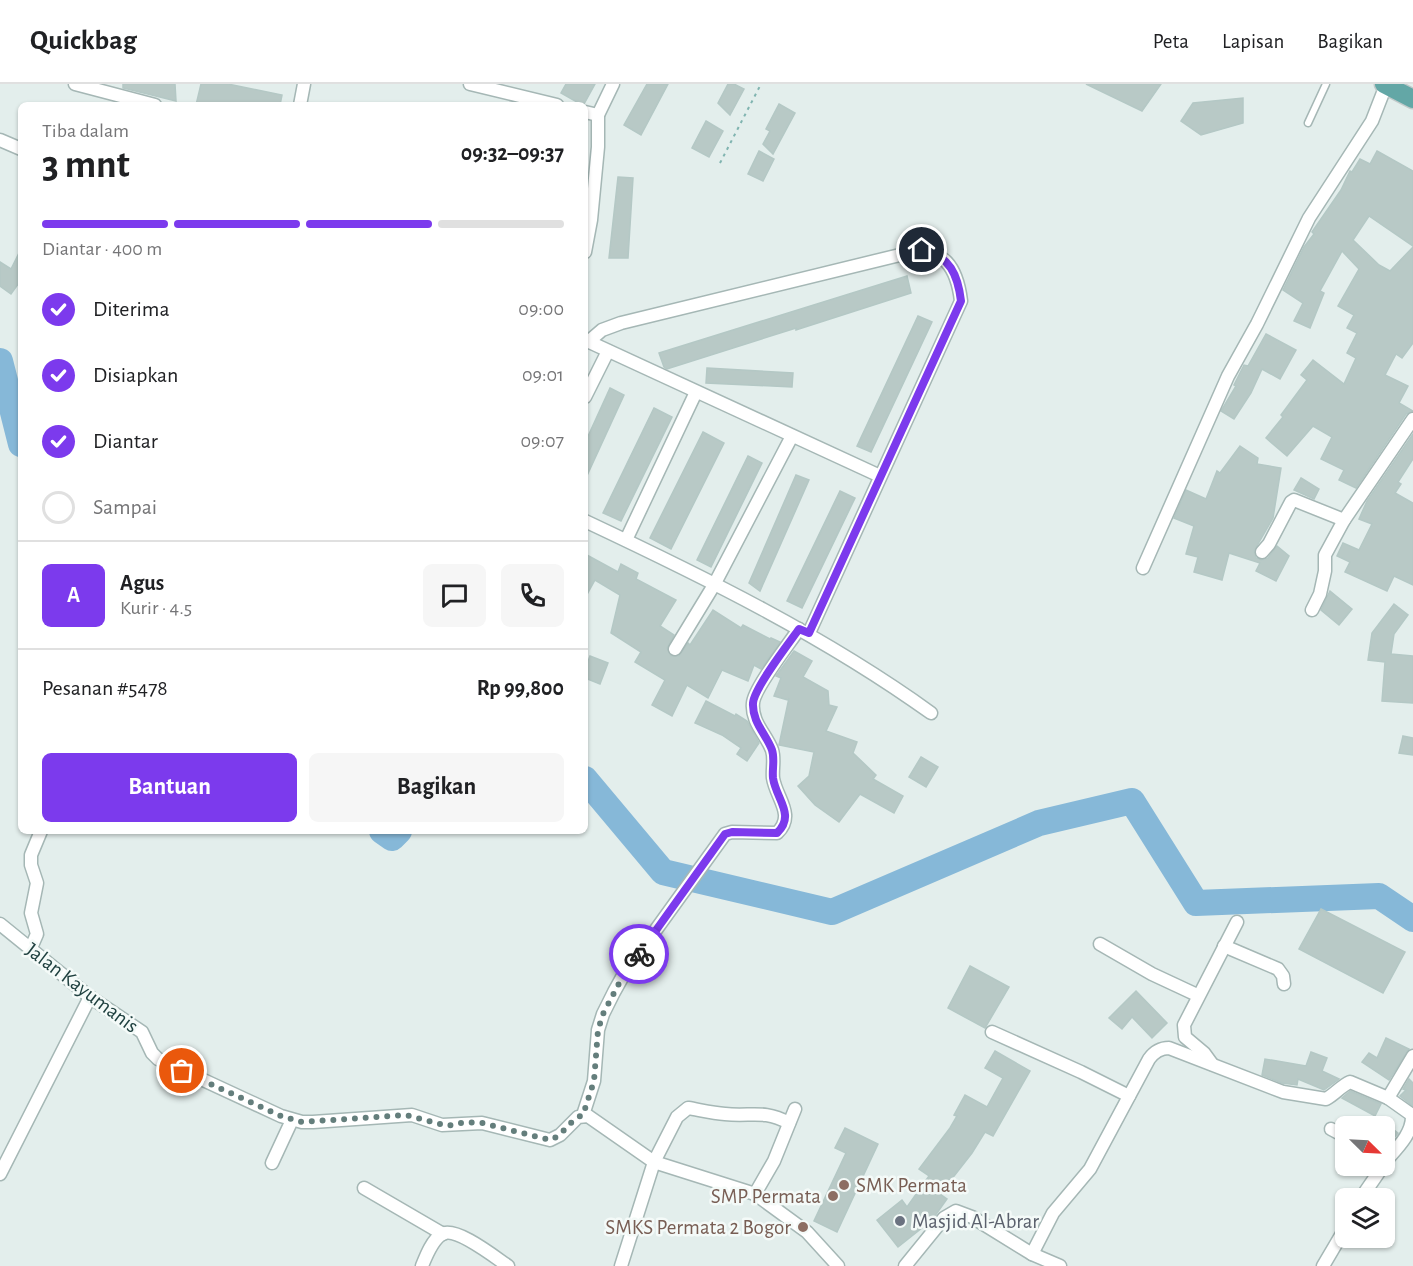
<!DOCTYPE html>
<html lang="id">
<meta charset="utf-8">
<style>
:root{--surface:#fff;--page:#f6f6f6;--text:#202124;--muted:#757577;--line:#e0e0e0;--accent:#7c3aed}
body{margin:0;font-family:"Alegreya Sans",sans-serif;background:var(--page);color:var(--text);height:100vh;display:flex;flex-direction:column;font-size:22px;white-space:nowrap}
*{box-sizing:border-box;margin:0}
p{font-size:20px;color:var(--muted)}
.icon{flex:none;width:33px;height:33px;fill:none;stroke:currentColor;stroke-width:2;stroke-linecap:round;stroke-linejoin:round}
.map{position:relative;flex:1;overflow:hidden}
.sheet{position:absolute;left:18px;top:18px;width:570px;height:732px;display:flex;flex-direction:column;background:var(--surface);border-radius:9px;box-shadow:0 2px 4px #0004}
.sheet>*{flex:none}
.needle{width:39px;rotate:114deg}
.buttons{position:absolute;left:1335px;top:1032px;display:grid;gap:12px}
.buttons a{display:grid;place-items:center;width:60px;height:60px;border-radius:9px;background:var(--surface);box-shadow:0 2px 4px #0004;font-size:30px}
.pin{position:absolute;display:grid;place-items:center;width:51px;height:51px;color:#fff;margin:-26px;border:3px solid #fff;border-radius:50%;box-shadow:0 2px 6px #0007}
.courier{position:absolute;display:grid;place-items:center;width:60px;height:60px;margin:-30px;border:4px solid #7c3aed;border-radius:50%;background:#fff;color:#222;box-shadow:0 2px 8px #0007}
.head em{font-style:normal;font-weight:600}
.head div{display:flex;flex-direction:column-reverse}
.head{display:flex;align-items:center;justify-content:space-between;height:102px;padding:0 24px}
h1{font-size:39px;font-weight:600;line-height:45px}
.bar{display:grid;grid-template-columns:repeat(4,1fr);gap:9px 6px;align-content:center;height:72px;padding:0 24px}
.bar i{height:8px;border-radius:4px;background:var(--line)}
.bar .active{background:var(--accent)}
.bar p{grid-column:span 4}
.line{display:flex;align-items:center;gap:15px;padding:0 24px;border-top:2px solid var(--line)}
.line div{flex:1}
.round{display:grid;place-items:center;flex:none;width:63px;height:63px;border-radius:9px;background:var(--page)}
ol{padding:0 24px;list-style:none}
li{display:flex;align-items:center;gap:18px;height:66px}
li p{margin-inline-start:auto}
li .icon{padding:6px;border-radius:50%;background:var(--accent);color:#fff;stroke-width:4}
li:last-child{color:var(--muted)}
li i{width:33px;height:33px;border:3px solid var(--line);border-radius:50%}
.action{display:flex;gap:12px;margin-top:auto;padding:12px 24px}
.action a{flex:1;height:69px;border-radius:9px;background:var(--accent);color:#fff;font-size:24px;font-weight:600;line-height:69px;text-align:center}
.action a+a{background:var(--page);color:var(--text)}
header{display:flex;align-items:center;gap:36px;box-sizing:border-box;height:84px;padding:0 30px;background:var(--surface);border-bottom:2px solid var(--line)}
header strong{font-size:28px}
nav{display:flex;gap:33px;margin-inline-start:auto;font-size:21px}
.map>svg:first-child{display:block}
</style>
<header>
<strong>Quickbag</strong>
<nav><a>Peta</a><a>Lapisan</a><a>Bagikan</a></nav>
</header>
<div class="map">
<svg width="1413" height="1182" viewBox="0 0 1413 1182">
<rect width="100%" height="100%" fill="#e3eeec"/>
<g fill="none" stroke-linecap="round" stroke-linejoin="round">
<!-- river -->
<g stroke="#86b8d8" stroke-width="26">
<polyline points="0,277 21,360"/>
<polyline points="585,695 663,788 832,828 1039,739 1132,717 1196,819 1379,812 1413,835"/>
<polyline points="382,747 392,754 399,747"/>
</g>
</g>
<!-- building -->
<g fill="#b8c9c6" stroke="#b4c8c5" stroke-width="1.5">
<polygon points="123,0 175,0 176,17 123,4"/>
<polygon points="201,0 228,0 282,11 280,21 196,21"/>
<polygon points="566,0 595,0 584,20 582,21 561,9"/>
<polygon points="647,0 668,0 641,51 624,41"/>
<polygon points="728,0 734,0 744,5 730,31 718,19"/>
<polygon points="1086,0 1161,0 1142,27"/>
<polygon points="1243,14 1243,39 1201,51 1181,37 1193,19"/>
<polygon points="779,20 795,29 773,70 763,60 770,47 766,45"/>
<polygon points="706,37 723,47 709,73 692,64"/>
<polygon points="759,67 774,75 763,97 748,90"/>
<polygon points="1377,67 1413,87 1413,162 1369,132 1353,156 1379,181 1390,187 1413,163 1413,259 1402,274 1396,270 1385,291 1408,302 1399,319 1413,327 1406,330 1356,404 1339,396 1344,386 1321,375 1332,353 1313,342 1287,372 1266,354 1283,333 1281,331 1307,296 1301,291 1313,276 1344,300 1356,274 1347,269 1357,249 1347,244 1354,231 1338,222 1359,185 1342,167 1320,207 1324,209 1310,244 1294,237 1303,219 1283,206 1304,163 1314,150 1312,148 1341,106 1350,87 1352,88 1360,75 1370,80"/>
<polygon points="618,93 633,94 628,174 609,174"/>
<polygon points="21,165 21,196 11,210 0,202 0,178 11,185"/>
<polygon points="907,192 911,209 796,246 796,244 667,285 664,283 659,269"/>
<polygon points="918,232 932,238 871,368 857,362"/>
<polygon points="1266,250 1296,266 1280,295 1262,285 1251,309 1234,335 1221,327 1236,302 1234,301 1244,281 1248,282"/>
<polygon points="707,284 793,289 792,303 706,299"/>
<polygon points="610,304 624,311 585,396 585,359"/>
<polygon points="654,324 672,333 621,437 603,429"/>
<polygon points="703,348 724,359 671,465 650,454"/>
<polygon points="1413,350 1413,375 1398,398 1401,400 1395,409 1413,419 1413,501 1394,492 1387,507 1345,488 1350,478 1337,472 1343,459 1359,466 1372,440 1359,435 1367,417"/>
<polygon points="1240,362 1258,374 1257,380 1281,384 1273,434 1254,467 1256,474 1261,476 1268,474 1277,462 1289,472 1276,497 1256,487 1260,479 1229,469 1222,496 1194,488 1198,473 1186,470 1194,442 1174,434 1186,406 1206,415 1217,387 1220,389"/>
<polygon points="748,372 762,379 711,483 697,476"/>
<polygon points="796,391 809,396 760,507 749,499"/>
<polygon points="1301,394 1319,405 1314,415 1294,406"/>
<polygon points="840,407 855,414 802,524 787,517"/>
<polygon points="585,470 618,488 621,480 638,489 636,495 676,516 660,542 674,551 667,564 671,572 679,572 688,559 690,561 713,526 741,544 743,541 770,555 771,554 780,558 761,585 754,581 748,597 722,586 708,614 687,601 672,632 652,621 665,596 635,578 641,568 611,549 620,511 595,496 585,514"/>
<polygon points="1330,507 1352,525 1339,541 1321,526"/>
<polygon points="1394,520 1408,531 1394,550 1391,570 1413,572 1413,619 1382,617 1385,578 1368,576 1372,549"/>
<polygon points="794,567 812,577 803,593 828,607 829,621 837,623 826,647 857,658 853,669 876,691 873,695 903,712 894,729 860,710 839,738 815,721 798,702 809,692 814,668 779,661 789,614 788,616 774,612 781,594 776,592"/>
<polygon points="590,572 608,579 600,600 585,594 585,586"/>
<polygon points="706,617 735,632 736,630 747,637 759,659 747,677 737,670 741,664 722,651 695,639"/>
<polygon points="1403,652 1413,654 1413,671 1399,669"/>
<polygon points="921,673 938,683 926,703 909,693"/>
<polygon points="1321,825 1405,868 1383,909 1299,865"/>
<polygon points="970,882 1009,903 985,944 948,924"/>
<polygon points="1136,907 1167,939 1152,954 1132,933 1122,945 1109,934"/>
<polygon points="1386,954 1409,965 1389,996 1362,978 1369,969 1377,974"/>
<polygon points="995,967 1030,987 993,1052 985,1048 972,1069 940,1110 947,1115 932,1136 898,1163 877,1136 902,1116 907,1123 929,1092 919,1085 950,1044 957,1032 954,1031 965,1011 987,1023 1003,994 985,984"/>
<polygon points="1311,968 1327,974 1322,987 1339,995 1324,1006 1298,995 1297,1001 1282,999 1262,991 1265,975 1306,982"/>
<polygon points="1409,995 1413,999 1413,1022 1400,1012 1406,1006 1403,1005"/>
<polygon points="1350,1007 1381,1020 1375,1032 1342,1014"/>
<polygon points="1384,1038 1398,1049 1384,1066"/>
<polygon points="845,1044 878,1060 837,1148 814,1137 846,1069 835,1064"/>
</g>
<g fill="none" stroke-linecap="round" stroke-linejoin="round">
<!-- lane casing -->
<g stroke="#a5b7b5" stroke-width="9">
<polyline id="lane" points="1308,39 1326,0"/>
</g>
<!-- street casing -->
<g stroke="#a5b7b5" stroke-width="15">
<g id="street">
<polyline points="75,0 155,21"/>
<polyline points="470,0 557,21"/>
<polyline points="300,21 304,0"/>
<polyline points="585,28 598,31"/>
<polyline points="0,56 21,65"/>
<polyline points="585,168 591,136 598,63 598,31 613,0"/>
<polyline points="585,256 880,392"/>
<path d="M588 258 602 246 621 239 908 169C944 162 957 184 961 217L809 549"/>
<polyline points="585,313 608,267"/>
<path d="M585 437C704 493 824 552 931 629"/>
<polyline points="626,456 696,308"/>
<polyline points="1262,468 1269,460 1291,418 1294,416 1344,436"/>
<polyline points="1143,484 1228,292 1257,240 1309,134 1372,37 1386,1"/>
<polyline points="1312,526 1320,510 1325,487 1325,471 1344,436 1413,335"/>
<polyline points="675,565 714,501 792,352"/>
<polyline points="0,840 90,913 142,948 152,969 158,975 281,1032 302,1038 313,1038 412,1031 442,1041 482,1039 550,1056 560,1051 578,1033 588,1032 654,1078 755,1110 807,1148 838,1182"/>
<polyline points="1100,860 1152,890 1197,911"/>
<polyline points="1224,862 1278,885 1283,892 1284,900"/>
<polyline points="30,866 37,850 31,829 37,799 31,781 31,771 41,747"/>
<polyline points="992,948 1081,988 1129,1012"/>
<polyline points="1212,980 1204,969 1185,953 1184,941 1237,838"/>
<polyline points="1388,1014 1413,972"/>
<path d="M583 1031 594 997 598 946 603 930 614 908 624 890 725 750 732 748 777 749C796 731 776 714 773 694 772 685 775 675 772 666 766 650 751 638 753 619 754 604 789 560 799 545"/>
<polyline points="1331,1045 1346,1053"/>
<polyline points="272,1079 292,1036"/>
<polyline points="0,1090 90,913"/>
<polyline points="364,1104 443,1150"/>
<polyline points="755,1110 774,1077 795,1025"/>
<polyline points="1361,1114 1383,1082"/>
<path d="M1032 1170 1053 1129 1090 1085 1149 975C1154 968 1160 964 1169 964L1283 1008 1326 1015C1335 1010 1341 1002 1350 998L1388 1014 1412 1031C1413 1050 1396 1065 1384 1079"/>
<path d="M422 1182C426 1172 432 1156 442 1150 456 1142 496 1174 508 1182"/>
<path d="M621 1182 654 1078 677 1033 688 1024C700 1026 713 1029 725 1030 751 1033 763 1025 789 1039"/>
<polyline points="905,1182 944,1134 956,1127 972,1133 1032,1170 1060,1182"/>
<polyline points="1323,1182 1346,1143"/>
</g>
</g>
<!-- primary casing -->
<g stroke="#c1caca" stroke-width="21">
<polyline id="primary" points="1384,0 1413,15"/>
</g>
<!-- path -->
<polyline stroke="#80b4b0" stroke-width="2" stroke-dasharray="3 4.5" stroke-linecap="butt" points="720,79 761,0"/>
<!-- lane -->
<use href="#lane" stroke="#fff" stroke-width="6"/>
<!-- street -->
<use href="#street" stroke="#fff" stroke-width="12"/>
<!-- primary -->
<use href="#primary" stroke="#63a7a6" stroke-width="18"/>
</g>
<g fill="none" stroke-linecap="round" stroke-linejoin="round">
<!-- done -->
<path stroke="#647e7c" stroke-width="6" stroke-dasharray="0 10.8" d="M182 987 281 1032 302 1038 406 1031 447 1042 465 1038 482 1039 550 1056C564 1051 569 1036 583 1031L594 997 598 946 603 930 624 890 639 870"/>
<!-- route -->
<path stroke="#7c3aed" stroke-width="8" d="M639 870 725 750 732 748 777 749C796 731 776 715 773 694 772 685 775 675 772 666 766 650 752 638 753 619 754 604 789 559 799 545L809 549 961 217C958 192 950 171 922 166"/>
</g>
<!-- markers -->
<g fill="#8d6e63" stroke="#f4faf8" stroke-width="2">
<circle cx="844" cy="1101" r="6"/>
<circle cx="833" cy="1112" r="6"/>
<circle cx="803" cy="1143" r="6"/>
</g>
<circle fill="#6b7280" stroke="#f4faf8" stroke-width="2" cx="900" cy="1137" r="6"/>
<g text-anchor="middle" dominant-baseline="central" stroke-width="5" stroke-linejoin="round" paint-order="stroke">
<!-- street labels -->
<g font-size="21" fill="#204140" stroke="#f4faf8">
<text transform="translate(82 904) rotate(37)">Jalan Kayumanis</text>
</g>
<!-- education labels -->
<g font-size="21" fill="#785e54" stroke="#f4faf8" text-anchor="end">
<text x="856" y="1101" text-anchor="start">SMK Permata</text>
<text x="821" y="1112">SMP Permata</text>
<text x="791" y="1143">SMKS Permata 2 Bogor</text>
</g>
<!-- worship labels -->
<g font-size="21" fill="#5b616d" stroke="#f4faf8" text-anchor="start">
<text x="912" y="1137">Masjid Al-Abrar</text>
</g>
</g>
</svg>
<div class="buttons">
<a><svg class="needle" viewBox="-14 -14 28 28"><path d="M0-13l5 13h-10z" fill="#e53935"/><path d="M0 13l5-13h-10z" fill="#757577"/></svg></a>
<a><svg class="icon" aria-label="layers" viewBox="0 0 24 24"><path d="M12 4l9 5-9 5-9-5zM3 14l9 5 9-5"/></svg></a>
</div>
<div class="pin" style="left:182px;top:987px;background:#ea580c"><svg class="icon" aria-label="bag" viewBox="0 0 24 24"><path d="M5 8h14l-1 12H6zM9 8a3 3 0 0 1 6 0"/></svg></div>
<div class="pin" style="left:922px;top:166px;background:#1f2937"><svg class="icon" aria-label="home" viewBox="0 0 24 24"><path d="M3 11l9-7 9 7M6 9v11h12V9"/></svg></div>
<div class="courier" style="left:639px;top:870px"><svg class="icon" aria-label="bike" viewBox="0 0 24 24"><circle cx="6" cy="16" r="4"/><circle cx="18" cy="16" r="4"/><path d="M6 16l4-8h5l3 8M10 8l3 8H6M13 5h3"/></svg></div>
<section class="sheet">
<div class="head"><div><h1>3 mnt</h1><p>Tiba dalam</p></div><em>09:32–09:37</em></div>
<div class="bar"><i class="active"></i><i class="active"></i><i class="active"></i><i></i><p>Diantar · 400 m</p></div>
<ol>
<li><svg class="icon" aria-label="check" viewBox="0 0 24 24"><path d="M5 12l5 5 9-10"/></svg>Diterima<p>09:00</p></li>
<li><svg class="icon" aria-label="check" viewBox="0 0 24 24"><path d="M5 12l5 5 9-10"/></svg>Disiapkan<p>09:01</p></li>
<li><svg class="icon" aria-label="check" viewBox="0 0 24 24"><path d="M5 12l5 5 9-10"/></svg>Diantar<p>09:07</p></li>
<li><i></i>Sampai</li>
</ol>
<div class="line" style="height:108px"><b class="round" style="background:var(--accent);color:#fff">A</b><div><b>Agus</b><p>Kurir · 4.5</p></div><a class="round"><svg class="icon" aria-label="chat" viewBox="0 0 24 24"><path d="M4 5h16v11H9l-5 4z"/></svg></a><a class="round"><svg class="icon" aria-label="phone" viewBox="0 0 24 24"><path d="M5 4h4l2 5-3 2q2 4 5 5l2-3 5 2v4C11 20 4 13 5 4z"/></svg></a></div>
<div class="line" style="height:78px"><div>Pesanan #5478</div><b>Rp 99,800</b></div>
<div class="action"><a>Bantuan</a><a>Bagikan</a></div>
</section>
</div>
